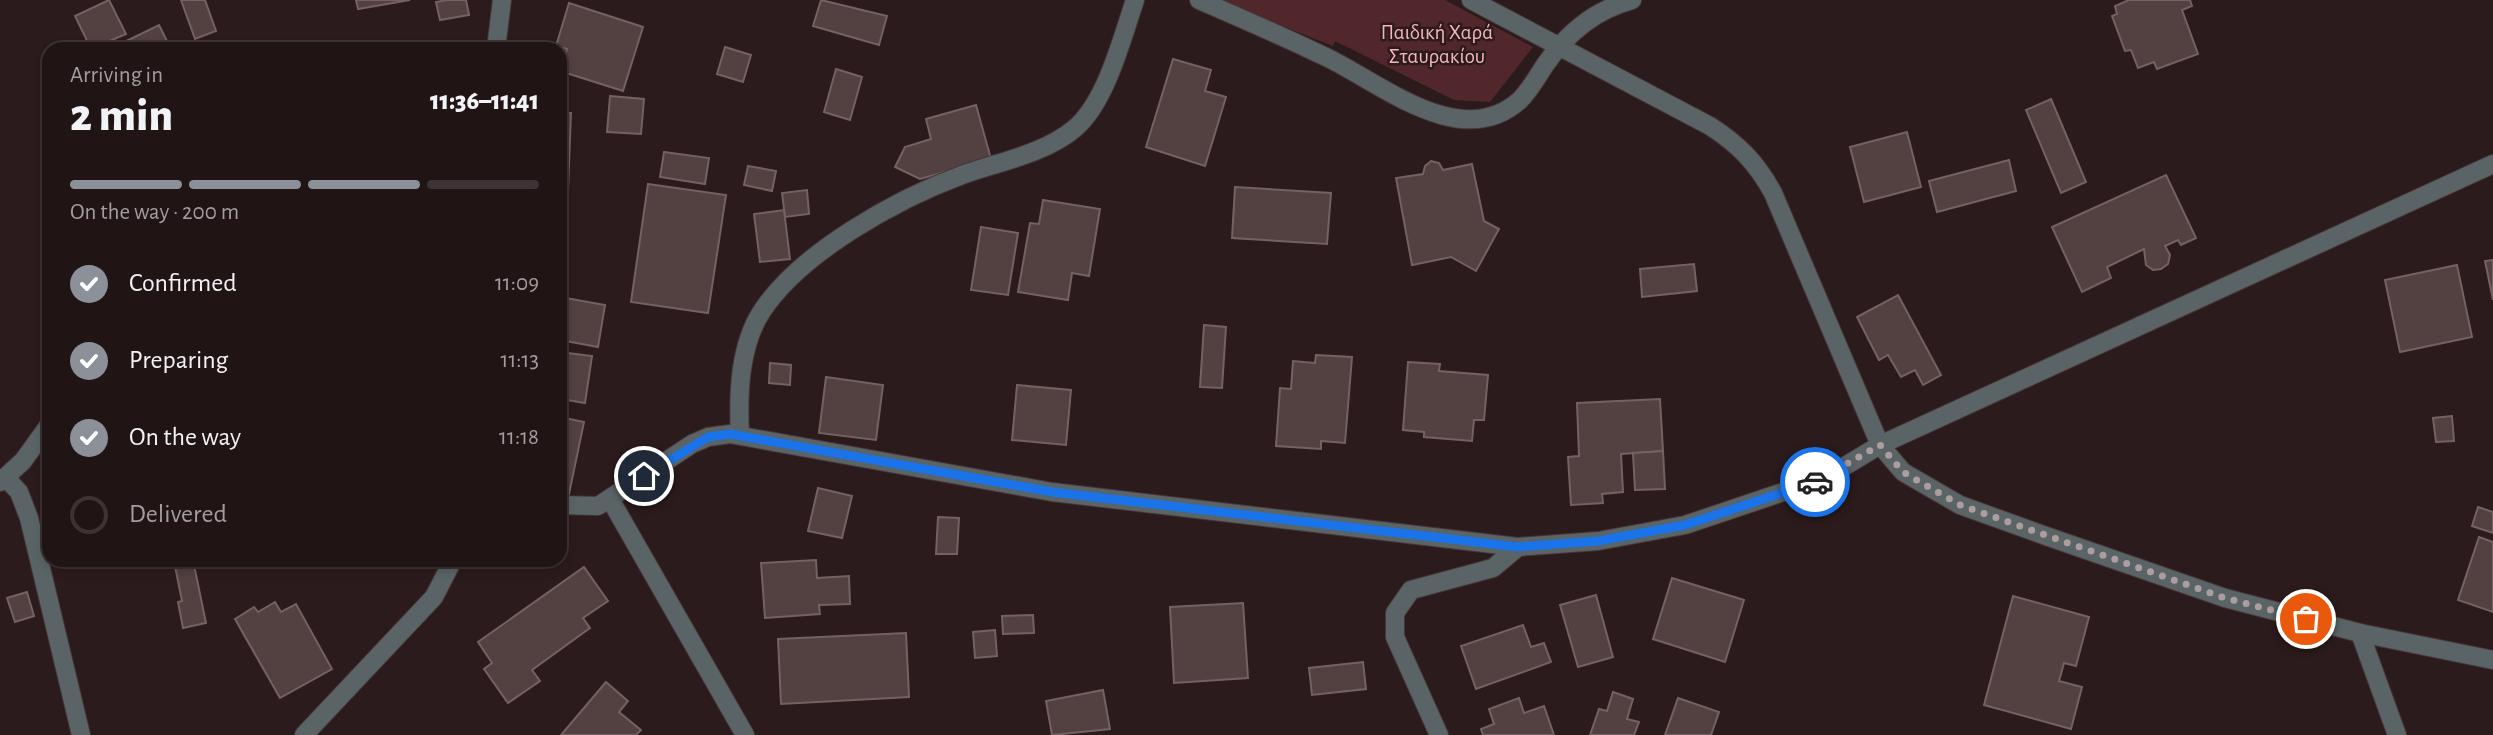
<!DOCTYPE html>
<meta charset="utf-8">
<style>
:root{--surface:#211415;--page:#291d1e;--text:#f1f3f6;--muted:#a29ea0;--line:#3e3334;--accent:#8c9099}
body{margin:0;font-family:"Alegreya Sans",sans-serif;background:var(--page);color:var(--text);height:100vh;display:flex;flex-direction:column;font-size:26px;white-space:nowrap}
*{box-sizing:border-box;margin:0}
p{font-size:23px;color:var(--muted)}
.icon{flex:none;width:38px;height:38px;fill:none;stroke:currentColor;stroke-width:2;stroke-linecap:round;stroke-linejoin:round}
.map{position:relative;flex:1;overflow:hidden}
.details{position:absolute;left:42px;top:42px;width:525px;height:525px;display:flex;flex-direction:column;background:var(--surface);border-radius:21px;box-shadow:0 4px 10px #0003,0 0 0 2px var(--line)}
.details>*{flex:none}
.pin{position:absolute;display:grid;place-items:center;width:60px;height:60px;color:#fff;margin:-30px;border:4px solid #fff;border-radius:50%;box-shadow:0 2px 7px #0007}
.courier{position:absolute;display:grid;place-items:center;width:70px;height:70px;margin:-35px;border:5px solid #1a73e8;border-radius:50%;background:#fff;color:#222;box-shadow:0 2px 9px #0007}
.summary em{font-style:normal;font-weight:800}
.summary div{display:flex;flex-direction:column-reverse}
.summary{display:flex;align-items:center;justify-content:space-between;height:119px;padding:0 28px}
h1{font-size:46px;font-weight:800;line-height:52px}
.bar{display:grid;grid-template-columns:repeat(4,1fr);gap:10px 7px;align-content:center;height:84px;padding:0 28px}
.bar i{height:9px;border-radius:5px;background:var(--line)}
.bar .on{background:var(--accent)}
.bar p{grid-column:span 4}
ol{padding:0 28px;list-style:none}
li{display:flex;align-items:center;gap:21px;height:77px}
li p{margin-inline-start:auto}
li .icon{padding:7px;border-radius:50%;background:var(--accent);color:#fff;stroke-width:4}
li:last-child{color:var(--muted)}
li i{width:38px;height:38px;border:4px solid var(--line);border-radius:50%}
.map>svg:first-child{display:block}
</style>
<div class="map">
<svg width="2493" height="735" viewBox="0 0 2493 735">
<rect width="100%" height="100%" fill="#2c1b1c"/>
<!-- green -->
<polygon fill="#51272b" points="1216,0 1445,0 1533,47 1490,102 1454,100 1335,41 1333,46"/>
<!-- building -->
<g fill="#534041" stroke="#756161" stroke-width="2">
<polygon points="109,0 126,34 91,49 75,16"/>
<polygon points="181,0 205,0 216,31 195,39"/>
<polygon points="356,0 410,0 358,9"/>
<polygon points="447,0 466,0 469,15 440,20 436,2"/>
<polygon points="821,0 887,16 879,45 813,26"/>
<polygon points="2129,0 2190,0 2192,6 2182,10 2198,54 2157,69 2154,62 2138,68 2131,50 2125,51 2112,16 2117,14 2115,6"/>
<polygon points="569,3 643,27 623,91 560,71 567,49 556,46"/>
<polygon points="159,25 171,49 110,49"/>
<polygon points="725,47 751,55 743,82 717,74"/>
<polygon points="1173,59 1211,70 1205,91 1226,97 1205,166 1146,147"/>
<polygon points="836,69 862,77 850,120 824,112"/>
<polygon points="610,96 644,99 641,134 607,132"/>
<polygon points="2051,99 2086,182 2061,193 2026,110"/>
<polygon points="976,105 991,159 920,179 895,167 905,147 931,139 926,119"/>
<polygon points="560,113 571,113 568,191 560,191"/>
<polygon points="1907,132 1921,187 1864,202 1850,147"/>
<polygon points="664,152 709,158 705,184 660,177"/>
<polygon points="2009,160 2016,191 1937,212 1929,181"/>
<polygon points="1431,161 1439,163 1443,170 1472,164 1484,221 1499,229 1476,271 1451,257 1412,265 1396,178 1423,174 1425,166"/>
<polygon points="748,166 776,171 772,191 744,185"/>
<polygon points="2166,175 2196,238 2181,245 2178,240 2165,246 2170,255 2168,264 2161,269 2153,270 2146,265 2144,249 2107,267 2111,278 2082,292 2052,227"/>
<polygon points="648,184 726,195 708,313 631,302"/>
<polygon points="1235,187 1331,193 1327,244 1232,238"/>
<polygon points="807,190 809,214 785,217 782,193"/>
<polygon points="1043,200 1100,209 1089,276 1072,273 1068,300 1018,292 1030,223 1039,224"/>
<polygon points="784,210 790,259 760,262 754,214"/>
<polygon points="981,227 1018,233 1008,295 971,290"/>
<polygon points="2493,260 2493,300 2485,261"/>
<polygon points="1694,264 1697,291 1642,297 1640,269"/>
<polygon points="2457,265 2472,337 2400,352 2385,280"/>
<polygon points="1898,295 1941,375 1923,385 1915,370 1901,377 1888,355 1879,360 1857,317"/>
<polygon points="560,297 605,305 598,347 560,340"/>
<polygon points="1204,325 1226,327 1222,388 1200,387"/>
<polygon points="568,353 592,356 585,403 561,399"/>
<polygon points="1316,355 1352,357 1345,443 1321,441 1321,449 1276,446 1280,388 1291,389 1293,361 1315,363"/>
<polygon points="1408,362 1440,364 1439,371 1488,375 1484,420 1474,420 1472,441 1424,437 1424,432 1403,430"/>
<polygon points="770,363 791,365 790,385 769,383"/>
<polygon points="826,377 883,385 876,440 819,433"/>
<polygon points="1017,385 1071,390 1066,445 1012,440"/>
<polygon points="1660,399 1663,451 1621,454 1623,492 1602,494 1603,503 1571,505 1568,457 1579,456 1577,403"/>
<polygon points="2452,416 2454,441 2436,442 2433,418"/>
<polygon points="560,417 584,422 569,494 560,492"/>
<polygon points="1663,451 1665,489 1635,490 1633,453"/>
<polygon points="818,488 852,496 842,538 808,531"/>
<polygon points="2478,507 2493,512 2493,533 2472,526"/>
<polygon points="938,517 959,518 957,554 936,554"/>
<polygon points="2479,537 2493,542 2493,612 2458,600"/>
<polygon points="193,560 206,623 183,628 178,602 182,601 174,561"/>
<polygon points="816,560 817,578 849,576 850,604 819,605 820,614 765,618 761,563"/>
<polygon points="584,567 608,601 583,618 590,628 532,670 540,681 508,703 484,669 492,663 478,642"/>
<polygon points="1672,578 1744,600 1725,662 1653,639"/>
<polygon points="27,592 34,616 15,622 7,598"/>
<polygon points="1596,595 1613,657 1578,667 1560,605"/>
<polygon points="2013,596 2089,617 2076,666 2064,663 2059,681 2082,687 2071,729 1984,705"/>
<polygon points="275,602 281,612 296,604 332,669 280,698 235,619 254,607 258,612"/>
<polygon points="1243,603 1248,678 1174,683 1170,607"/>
<polygon points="1033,615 1034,633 1003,634 1002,616"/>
<polygon points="1523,625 1531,647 1544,643 1551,662 1476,689 1461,646"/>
<polygon points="995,630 997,656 975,658 973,632"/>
<polygon points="906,633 909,697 781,704 778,639"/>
<polygon points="1363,662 1366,689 1312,695 1309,668"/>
<polygon points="606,682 628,701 619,712 641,730 636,735 561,735"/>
<polygon points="1103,690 1110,729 1052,735 1046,701"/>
<polygon points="1613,692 1633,699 1627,719 1639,722 1634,735 1590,735 1599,709 1607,711"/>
<polygon points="1519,698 1524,713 1544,706 1554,735 1483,735 1481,729 1494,724 1489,709"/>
<polygon points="1678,698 1719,712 1711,735 1665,735"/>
</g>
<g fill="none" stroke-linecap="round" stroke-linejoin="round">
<!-- street casing -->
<g stroke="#483738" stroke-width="20">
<g id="street">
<path d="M1199 0C1243 19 1287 38 1330 59 1384 86 1463 152 1520 100 1530 90 1537 77 1545 65 1567 33 1594 10 1632 0"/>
<path d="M1471 0 1710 126C1738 144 1757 163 1773 193L1880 445 1903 472 1960 505 2046 536 2225 598 2360 633 2493 660"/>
<polyline points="496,49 502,0"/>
<path d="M740 435C738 395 739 346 762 311 801 252 897 199 962 175 998 162 1044 154 1074 129 1106 103 1122 38 1135 0"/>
<polyline points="6,478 19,492 29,518 81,735"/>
<polyline points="0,482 23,461 49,425"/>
<polyline points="610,499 745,735"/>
<polyline points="560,505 598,506 692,444 708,437 730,434 1052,492 1518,547 1598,541 1685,525 1825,478 1880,445 2493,164"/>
<polyline points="2360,633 2397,735"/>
<polyline points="304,735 434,597 453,560"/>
<polyline points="1439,735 1395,637 1395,613 1411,590 1493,568 1518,547"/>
</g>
</g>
<!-- street -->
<use href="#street" stroke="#5a6466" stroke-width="18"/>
</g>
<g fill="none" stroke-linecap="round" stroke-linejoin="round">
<!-- done -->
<polyline stroke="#ac9e9f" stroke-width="7" stroke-dasharray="0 12.6" points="1815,482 1880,445 1903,472 1960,505 2225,598 2306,619"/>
<!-- route -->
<polyline stroke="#1a73e8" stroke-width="9" points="644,476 708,437 730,434 1052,492 1518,547 1598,541 1685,525 1815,482"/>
</g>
<g text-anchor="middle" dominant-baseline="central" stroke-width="5" stroke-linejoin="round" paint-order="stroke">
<!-- park labels -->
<g font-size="21" fill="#f5b4b7" stroke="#2c1b1c">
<text x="1437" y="32">Παιδική Χαρά<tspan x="1437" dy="24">Σταυρακίου</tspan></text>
</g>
</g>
</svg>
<div class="pin" style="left:2306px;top:619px;background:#ea580c"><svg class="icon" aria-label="bag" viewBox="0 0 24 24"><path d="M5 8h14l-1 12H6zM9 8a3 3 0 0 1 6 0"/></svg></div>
<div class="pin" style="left:644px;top:476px;background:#1f2937"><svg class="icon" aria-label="home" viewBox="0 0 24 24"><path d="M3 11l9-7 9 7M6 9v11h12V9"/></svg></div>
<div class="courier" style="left:1815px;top:482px"><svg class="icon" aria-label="car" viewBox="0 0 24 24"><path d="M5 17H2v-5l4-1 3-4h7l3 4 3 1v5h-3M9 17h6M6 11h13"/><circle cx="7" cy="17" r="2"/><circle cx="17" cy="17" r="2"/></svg></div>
<section class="details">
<div class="summary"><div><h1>2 min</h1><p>Arriving in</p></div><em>11:36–11:41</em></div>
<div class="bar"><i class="on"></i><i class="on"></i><i class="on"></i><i></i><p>On the way · 200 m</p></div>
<ol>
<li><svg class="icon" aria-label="check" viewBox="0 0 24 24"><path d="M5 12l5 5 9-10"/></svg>Confirmed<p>11:09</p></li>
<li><svg class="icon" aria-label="check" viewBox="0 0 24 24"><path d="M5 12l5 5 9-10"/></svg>Preparing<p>11:13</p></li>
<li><svg class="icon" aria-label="check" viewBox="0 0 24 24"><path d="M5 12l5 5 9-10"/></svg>On the way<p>11:18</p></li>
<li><i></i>Delivered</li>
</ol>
</section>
</div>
